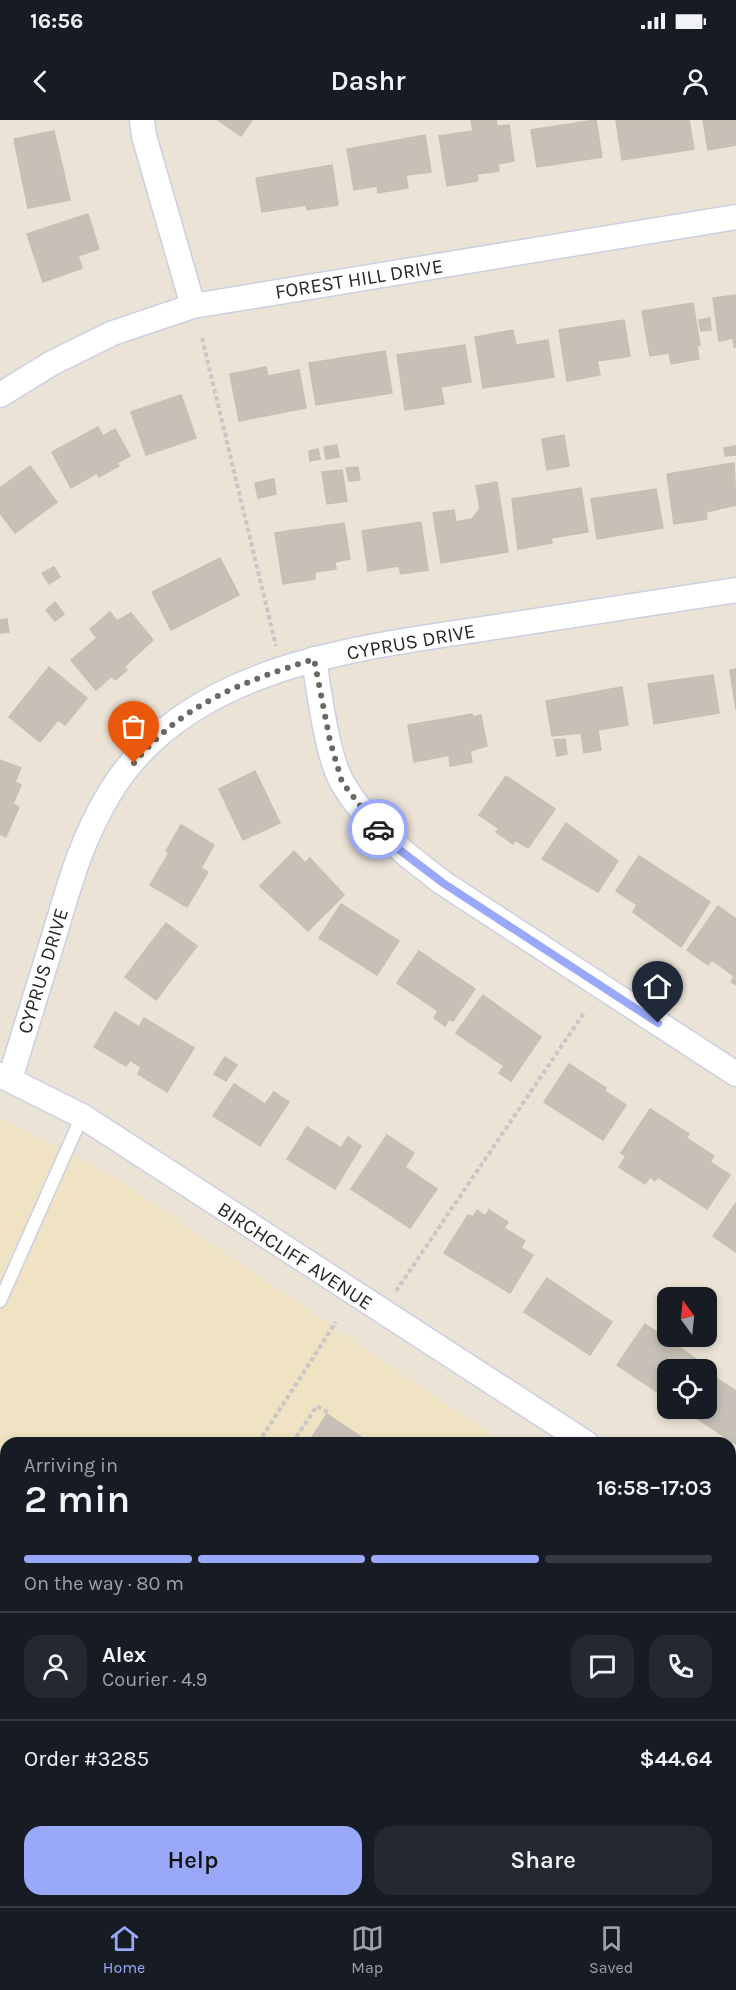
<!DOCTYPE html>
<meta charset="utf-8">
<style>
:root{--surface:#171b24;--page:#242831;--text:#f1f3f6;--muted:#9ea1a6;--line:#363941;--accent:#9aa8fa}
body{margin:0;font-family:Karla,sans-serif;background:var(--page);color:var(--text);height:100vh;display:flex;flex-direction:column;font-size:22px;white-space:nowrap}
*{box-sizing:border-box;margin:0}
p{font-size:20px;color:var(--muted)}
.icon{flex:none;width:33px;height:33px;fill:none;stroke:currentColor;stroke-width:2;stroke-linecap:round;stroke-linejoin:round}
.map{position:relative;flex:1;overflow:hidden}
.details{position:absolute;left:0px;top:1317px;width:736px;height:470px;display:flex;flex-direction:column;background:var(--surface);border-radius:18px 18px 0 0;box-shadow:0 3px 9px #0003}
.details>*{flex:none}
.needle{width:39px;rotate:345deg}
.tools{position:absolute;left:657px;top:1167px;display:grid;gap:12px}
.tools a{display:grid;place-items:center;width:60px;height:60px;border-radius:12px;background:var(--surface);box-shadow:0 3px 9px #0003;font-size:30px}
.pin{position:absolute;display:grid;place-items:center;width:51px;height:51px;color:#fff;margin:-62px -26px;border-radius:50% 50% 50% 0;rotate:-45deg;box-shadow:0 0 6px #0007}
.pin .icon{rotate:45deg}
.courier{position:absolute;display:grid;place-items:center;width:60px;height:60px;margin:-30px;border:4px solid #9aa8fa;border-radius:50%;background:#fff;color:#222;box-shadow:0 2px 8px #0007}
.overview em{font-style:normal;font-weight:600}
.overview div{display:flex;flex-direction:column-reverse}
.overview{display:flex;align-items:center;justify-content:space-between;height:102px;padding:0 24px}
h1{font-size:39px;font-weight:600;line-height:45px}
.bar{display:grid;grid-template-columns:repeat(4,1fr);gap:9px 6px;align-content:center;height:72px;padding:0 24px}
.bar i{height:8px;border-radius:4px;background:var(--line)}
.bar .current{background:var(--accent)}
.bar p{grid-column:span 4}
.line{display:flex;align-items:center;gap:15px;padding:0 24px;border-top:2px solid var(--line)}
.line div{flex:1}
.round{display:grid;place-items:center;flex:none;width:63px;height:63px;border-radius:18px;background:var(--page)}
.button{display:flex;gap:12px;margin-top:auto;padding:12px 24px}
.button a{flex:1;height:69px;border-radius:18px;background:var(--accent);color:#111;font-size:24px;font-weight:600;line-height:69px;text-align:center}
.button a+a{background:var(--page);color:var(--text)}
.status{display:flex;justify-content:space-between;align-items:center;height:42px;padding:0 30px;background:var(--surface);direction:ltr}
.status svg{height:16px;fill:currentColor}
header{display:flex;justify-content:space-between;align-items:center;height:78px;padding:0 24px;background:var(--surface);font-size:27px;font-weight:600}
.menu{display:flex;justify-content:space-around;align-items:center;height:84px;border-top:2px solid var(--line);background:var(--surface);font-size:16px;color:var(--muted)}
.menu a{display:grid;justify-items:center;gap:3px}
.menu .current{color:var(--accent)}
.map>svg:first-child{display:block}
</style>
<div class="status"><b>16:56</b><svg viewBox="0 0 49 12"><path d="M0 12V9h3v3zM5 12V6h3v6zM10 12V3h3v9zM15 12V0h3v12zM26 1h20v11H26zM47 4h2v5h-2z"/></svg></div>
<header><svg class="icon" aria-label="back" viewBox="0 0 24 24"><path d="M15 5l-7 7 7 7"/></svg>Dashr<svg class="icon" aria-label="person" viewBox="0 0 24 24"><circle cx="12" cy="8" r="4"/><path d="M4 21q1-7 8-7t8 7"/></svg></header>
<div class="map">
<svg width="736" height="1786" viewBox="0 0 736 1786">
<rect width="100%" height="100%" fill="#ebe3d6"/>
<!-- education -->
<polygon fill="#efe3c4" points="0,998 112,1056 503,1323 6,1323 6,1780 338,1781 334,1786 0,1786"/>
<!-- green -->
<g fill="#a8e88d">
<polygon points="730,1473 736,1475 736,1763 731,1770"/>
<polygon points="338,1780 723,1780 723,1781 719,1786 334,1786"/>
</g>
<!-- pitch -->
<polygon fill="#bff087" points="0,1621 6,1625 6,1780 94,1781 89,1786 0,1786"/>
<!-- building -->
<g fill="#c6c0b7" stroke="#c6c0b1" stroke-width="1.5">
<polygon points="218,0 252,0 241,16"/>
<polygon points="471,0 496,0 497,6 509,5 514,41 498,44 499,51 477,54 478,61 447,66 439,16 473,11"/>
<polygon points="596,0 602,37 537,47 531,10"/>
<polygon points="616,0 689,0 694,29 622,40"/>
<polygon points="703,0 736,0 736,25 708,30"/>
<polygon points="54,11 70,80 28,88 14,19"/>
<polygon points="425,15 431,52 406,55 408,68 378,73 377,66 354,70 347,29"/>
<polygon points="332,45 338,85 307,90 306,85 262,92 256,58"/>
<polygon points="88,94 99,129 78,136 82,148 43,162 27,114"/>
<polygon points="736,175 736,227 734,227 733,218 719,221 713,178"/>
<polygon points="693,183 700,225 697,226 699,239 671,244 669,233 650,236 642,191"/>
<polygon points="710,198 711,210 701,211 699,200"/>
<polygon points="624,200 630,236 597,241 600,255 567,261 559,210"/>
<polygon points="513,210 516,225 548,220 554,257 483,268 475,217"/>
<polygon points="465,225 471,262 441,267 444,284 405,290 397,235"/>
<polygon points="385,231 392,273 316,285 309,243"/>
<polygon points="266,247 268,256 299,250 306,288 239,301 230,254"/>
<polygon points="181,275 196,318 146,335 131,292"/>
<polygon points="98,307 103,316 115,309 130,336 117,343 119,346 99,357 97,353 71,368 52,332"/>
<polygon points="564,315 569,346 547,350 542,319"/>
<polygon points="337,325 339,337 326,339 324,327"/>
<polygon points="735,326 736,335 725,336 724,328"/>
<polygon points="318,329 320,339 310,341 309,331"/>
<polygon points="734,343 736,385 706,392 707,399 674,404 667,354"/>
<polygon points="30,346 57,382 15,413 0,393 0,368"/>
<polygon points="358,347 360,360 349,361 346,348"/>
<polygon points="342,350 347,381 327,384 322,352"/>
<polygon points="274,359 276,374 258,378 255,363"/>
<polygon points="497,362 508,432 441,443 433,393 454,390 456,402 472,399 480,389 476,366"/>
<polygon points="581,368 588,412 551,418 552,423 518,429 512,379"/>
<polygon points="656,369 663,408 597,419 591,379"/>
<polygon points="421,402 428,450 401,454 399,446 368,451 362,411"/>
<polygon points="344,403 350,439 335,442 336,449 315,452 315,459 283,464 275,413"/>
<polygon points="220,438 239,475 171,510 152,472"/>
<polygon points="54,447 60,457 49,464 42,453"/>
<polygon points="55,482 64,494 55,501 46,490"/>
<polygon points="110,492 117,501 131,493 153,520 124,547 127,550 115,560 112,556 96,570 71,540 97,518 90,509"/>
<polygon points="7,499 9,512 0,513 0,500"/>
<polygon points="49,547 87,578 65,605 58,600 40,622 9,597"/>
<polygon points="736,549 736,590 730,550"/>
<polygon points="713,555 719,593 654,604 648,564"/>
<polygon points="622,567 628,605 598,610 601,630 584,633 581,613 552,616 546,581"/>
<polygon points="472,594 473,597 481,595 487,626 470,631 472,642 450,646 449,635 414,642 408,605"/>
<polygon points="565,619 567,634 557,636 554,620"/>
<polygon points="0,640 21,648 15,662 21,665 13,684 19,687 6,717 0,714"/>
<polygon points="255,651 280,703 243,720 219,669"/>
<polygon points="506,656 555,689 528,728 515,720 513,724 496,712 499,709 479,695"/>
<polygon points="566,703 618,741 598,772 542,739"/>
<polygon points="181,705 214,725 201,748 208,752 187,787 150,765 169,733 166,731"/>
<polygon points="294,731 305,743 310,738 344,775 308,811 260,766"/>
<polygon points="639,736 710,782 681,827 633,792 637,785 616,771"/>
<polygon points="341,784 399,821 377,855 319,818"/>
<polygon points="718,786 736,799 736,865 731,862 734,856 712,840 708,845 687,830"/>
<polygon points="166,803 197,826 156,880 125,857"/>
<polygon points="419,831 475,869 453,901 449,899 445,906 434,898 438,891 397,863"/>
<polygon points="483,875 541,917 511,961 499,953 504,946 456,913"/>
<polygon points="115,892 139,907 144,898 194,928 167,972 138,954 141,947 130,940 126,946 94,927"/>
<polygon points="225,937 237,945 226,961 214,954"/>
<polygon points="569,944 606,968 605,971 626,985 603,1020 544,982"/>
<polygon points="234,964 265,984 274,972 289,982 260,1026 213,996"/>
<polygon points="650,989 689,1014 686,1018 714,1036 710,1042 730,1055 707,1089 658,1057 655,1061 650,1057 645,1064 619,1047 626,1036 621,1033"/>
<polygon points="307,1007 341,1028 348,1017 361,1026 335,1069 287,1039"/>
<polygon points="387,1015 414,1033 405,1047 437,1069 410,1108 351,1069"/>
<polygon points="736,1083 736,1132 713,1116"/>
<polygon points="477,1090 485,1096 489,1090 508,1102 504,1108 525,1121 521,1128 533,1135 510,1173 444,1133 468,1095 473,1097"/>
<polygon points="547,1158 612,1202 590,1235 524,1192"/>
<polygon points="645,1204 705,1245 702,1250 668,1250 668,1279 617,1245"/>
<polygon points="714,1257 736,1271 736,1324 690,1294 693,1288 706,1288 706,1268"/>
<polygon points="327,1294 370,1323 308,1323"/>
<polygon points="5,1518 6,1518 6,1556 0,1552 0,1524"/>
<polygon points="170,1780 208,1780 204,1786 167,1786"/>
</g>
<g fill="none" stroke-linecap="round" stroke-linejoin="round">
<!-- lane casing -->
<g stroke="#cccfe2" stroke-width="15">
<g id="lane">
<polyline points="0,1181 82,996"/>
<polyline points="0,1378 6,1382"/>
<polyline points="0,1483 6,1486"/>
</g>
</g>
<!-- street casing -->
<g stroke="#cccfe2" stroke-width="27">
<g id="street">
<polyline points="142,0 144,16 193,186"/>
<polyline points="0,275 52,243 113,213 193,186 736,97"/>
<path d="M314 539C319 571 327 637 343 664 368 706 405 734 443 763L736 954"/>
<polyline points="0,955 82,996 586,1323"/>
<path d="M10 959C25 910 40 862 55 813 70 762 82 718 111 671 190 542 367 527 502 506 580 494 658 482 736 470"/>
<polyline points="730,1415 736,1419"/>
</g>
</g>
<!-- path -->
<g stroke="#c7c7c7" stroke-width="4" stroke-dasharray="4.5 3" stroke-linecap="butt">
<polyline points="202,218 276,526"/>
<polyline points="396,1171 584,893"/>
<polyline points="258,1323 336,1202"/>
<polyline points="292,1323 317,1286 330,1294"/>
<polyline points="0,1562 6,1565"/>
<polyline points="294,1780 302,1786"/>
</g>
<!-- lane -->
<use href="#lane" stroke="#fff" stroke-width="12"/>
<!-- street -->
<use href="#street" stroke="#fff" stroke-width="24"/>
</g>
<g fill="none" stroke-linecap="round" stroke-linejoin="round">
<!-- done -->
<path stroke="#6c6964" stroke-width="6" stroke-dasharray="0 10.8" d="M134 643C183 583 243 562 314 539L330 621 342 662 378 709"/>
<!-- route -->
<polyline stroke="#9aa8fa" stroke-width="8" points="378,709 397,728 443,763 658,903"/>
</g>
<g text-anchor="middle" dominant-baseline="central" stroke-width="4.5" stroke-linejoin="round" paint-order="stroke">
<!-- street labels -->
<g font-size="20" fill="#272727" stroke="#fff">
<text transform="translate(359 159) rotate(-9)">FOREST HILL DRIVE</text>
<text transform="translate(411 522) rotate(-10)">CYPRUS DRIVE</text>
<text transform="translate(43 851) rotate(-73)">CYPRUS DRIVE</text>
<text transform="translate(295 1136) rotate(33)">BIRCHCLIFF AVENUE</text>
</g>
</g>
</svg>
<div class="tools">
<a><svg class="needle" viewBox="-14 -14 28 28"><path d="M0-13l5 13h-10z" fill="#e53935"/><path d="M0 13l5-13h-10z" fill="#9ea1a6"/></svg></a>
<a><svg class="icon" aria-label="locate" viewBox="0 0 24 24"><circle cx="12" cy="12" r="6"/><path d="M12 2v4M12 18v4M2 12h4M18 12h4"/></svg></a>
</div>
<div class="pin" style="left:134px;top:643px;background:#ea580c"><svg class="icon" aria-label="bag" viewBox="0 0 24 24"><path d="M5 8h14l-1 12H6zM9 8a3 3 0 0 1 6 0"/></svg></div>
<div class="pin" style="left:658px;top:903px;background:#1f2937"><svg class="icon" aria-label="home" viewBox="0 0 24 24"><path d="M3 11l9-7 9 7M6 9v11h12V9"/></svg></div>
<div class="courier" style="left:378px;top:709px"><svg class="icon" aria-label="car" viewBox="0 0 24 24"><path d="M5 17H2v-5l4-1 3-4h7l3 4 3 1v5h-3M9 17h6M6 11h13"/><circle cx="7" cy="17" r="2"/><circle cx="17" cy="17" r="2"/></svg></div>
<section class="details">
<div class="overview"><div><h1>2 min</h1><p>Arriving in</p></div><em>16:58–17:03</em></div>
<div class="bar"><i class="current"></i><i class="current"></i><i class="current"></i><i></i><p>On the way · 80 m</p></div>
<div class="line" style="height:108px"><a class="round"><svg class="icon" aria-label="person" viewBox="0 0 24 24"><circle cx="12" cy="8" r="4"/><path d="M4 21q1-7 8-7t8 7"/></svg></a><div><b>Alex</b><p>Courier · 4.9</p></div><a class="round"><svg class="icon" aria-label="chat" viewBox="0 0 24 24"><path d="M4 5h16v11H9l-5 4z"/></svg></a><a class="round"><svg class="icon" aria-label="phone" viewBox="0 0 24 24"><path d="M5 4h4l2 5-3 2q2 4 5 5l2-3 5 2v4C11 20 4 13 5 4z"/></svg></a></div>
<div class="line" style="height:78px"><div>Order #3285</div><b>$44.64</b></div>
<div class="button"><a>Help</a><a>Share</a></div>
</section>
</div>
<nav class="menu">
<a class="current"><svg class="icon" aria-label="home" viewBox="0 0 24 24"><path d="M3 11l9-7 9 7M6 9v11h12V9"/></svg>Home</a>
<a><svg class="icon" aria-label="map" viewBox="0 0 24 24"><path d="M3 6l6-2 6 2 6-2v14l-6 2-6-2-6 2zM9 4v14M15 6v14"/></svg>Map</a>
<a><svg class="icon" aria-label="saved" viewBox="0 0 24 24"><path d="M7 4h10v16l-5-4-5 4z"/></svg>Saved</a>
</nav>
